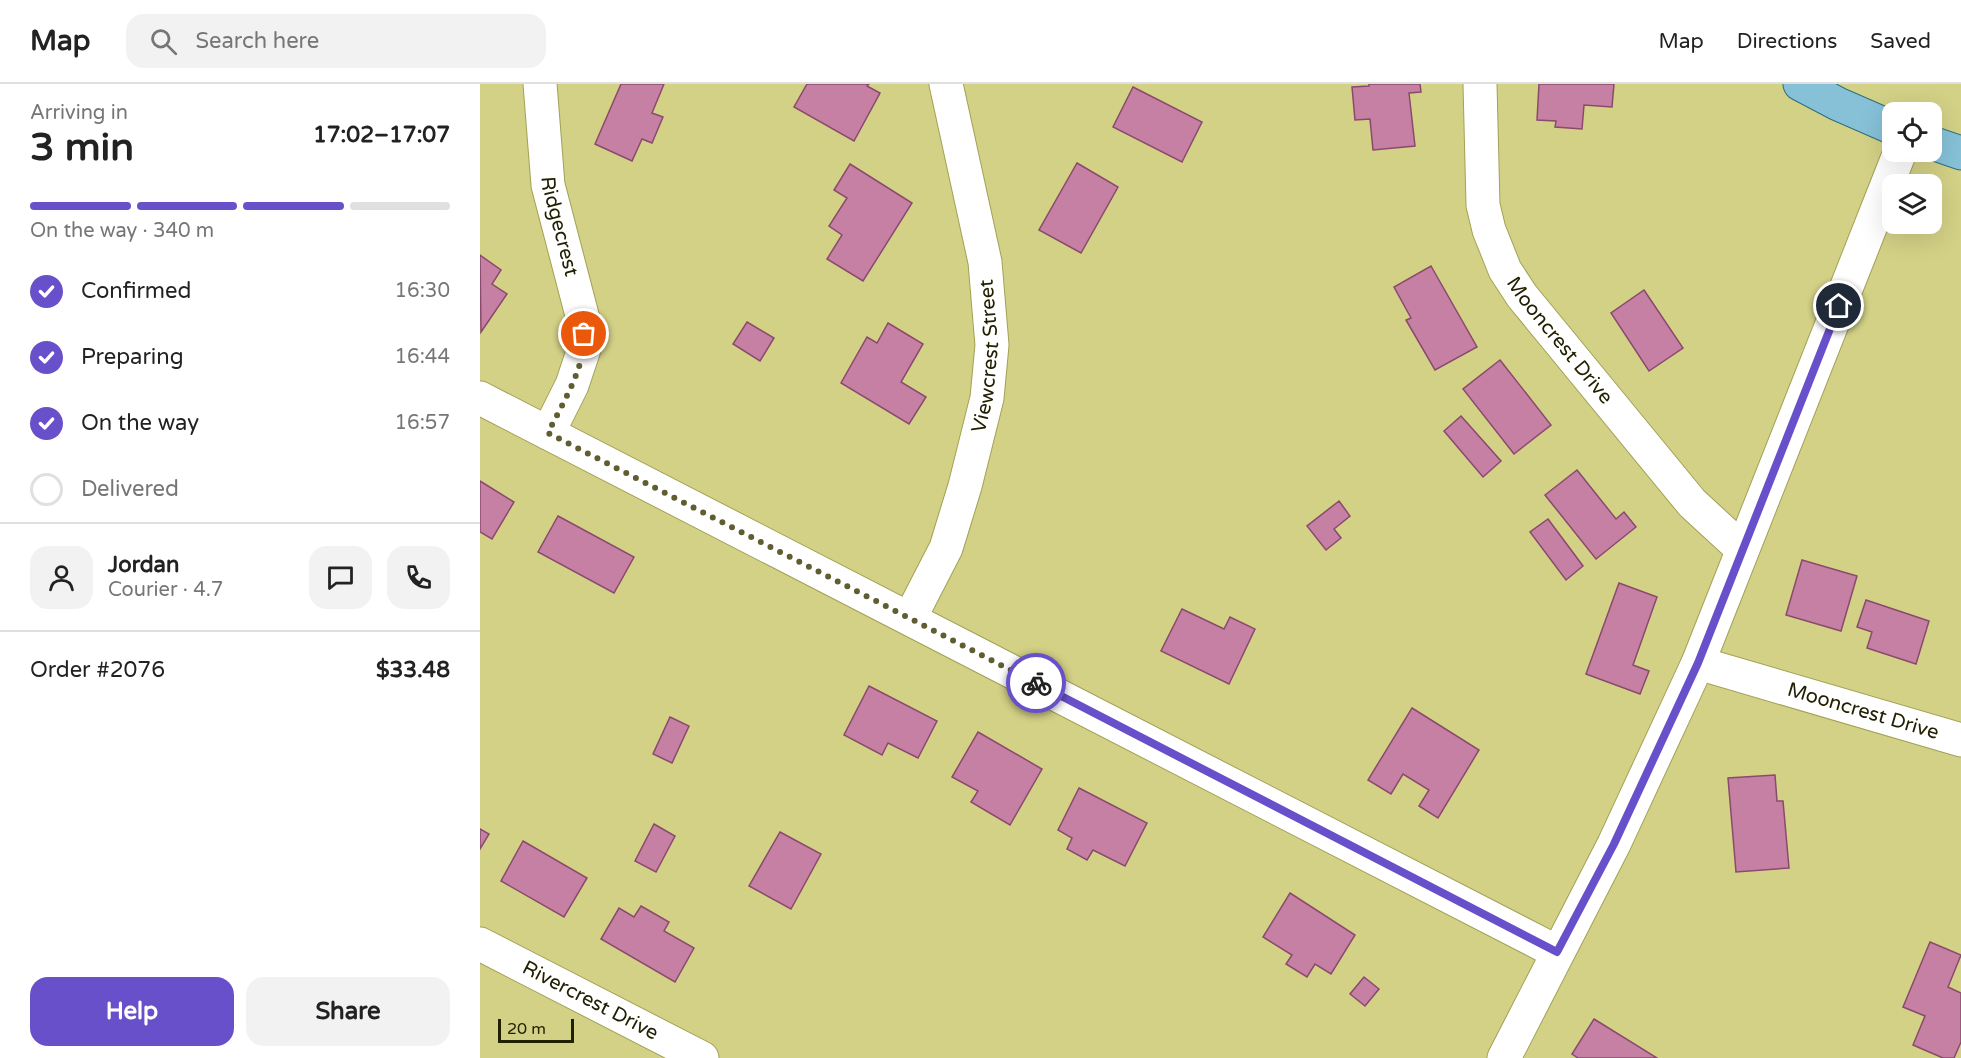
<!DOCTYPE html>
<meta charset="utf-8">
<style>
:root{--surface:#fff;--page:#f2f2f2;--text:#222;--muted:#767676;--line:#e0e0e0;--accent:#6850ca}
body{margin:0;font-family:"Varela Round",sans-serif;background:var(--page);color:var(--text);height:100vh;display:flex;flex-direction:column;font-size:22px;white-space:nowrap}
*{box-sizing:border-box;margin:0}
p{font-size:20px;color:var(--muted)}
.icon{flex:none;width:33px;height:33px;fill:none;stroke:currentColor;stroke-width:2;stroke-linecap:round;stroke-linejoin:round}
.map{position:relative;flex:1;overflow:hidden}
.drawer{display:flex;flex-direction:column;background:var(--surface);width:480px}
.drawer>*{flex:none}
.tools{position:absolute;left:1402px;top:18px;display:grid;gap:12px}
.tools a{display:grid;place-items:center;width:60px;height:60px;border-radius:12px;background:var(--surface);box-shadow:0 6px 24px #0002;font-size:30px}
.scale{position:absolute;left:18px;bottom:15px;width:76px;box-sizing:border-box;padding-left:6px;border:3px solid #222002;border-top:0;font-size:16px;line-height:21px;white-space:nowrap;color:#222002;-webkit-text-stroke:4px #d3d186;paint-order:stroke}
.pin{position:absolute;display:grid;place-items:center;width:51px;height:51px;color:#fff;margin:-26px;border:3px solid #fff;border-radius:50%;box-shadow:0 2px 6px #0007}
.courier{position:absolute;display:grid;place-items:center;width:60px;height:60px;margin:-30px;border:4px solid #6850ca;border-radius:50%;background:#fff;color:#222;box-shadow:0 2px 8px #0007}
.headline em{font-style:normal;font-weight:700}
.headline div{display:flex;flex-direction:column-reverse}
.headline{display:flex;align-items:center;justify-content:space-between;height:102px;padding:0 30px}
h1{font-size:39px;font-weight:700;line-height:45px}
.bar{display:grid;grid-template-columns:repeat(4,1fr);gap:9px 6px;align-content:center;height:72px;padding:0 30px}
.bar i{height:8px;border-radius:4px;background:var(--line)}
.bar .active{background:var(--accent)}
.bar p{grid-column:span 4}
.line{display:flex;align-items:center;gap:15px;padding:0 30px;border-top:2px solid var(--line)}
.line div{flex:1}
.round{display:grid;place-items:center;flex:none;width:63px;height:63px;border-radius:18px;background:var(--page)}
ol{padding:0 30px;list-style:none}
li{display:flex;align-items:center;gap:18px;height:66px}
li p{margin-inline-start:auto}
li .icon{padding:6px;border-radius:50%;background:var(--accent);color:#fff;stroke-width:4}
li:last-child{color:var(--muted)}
li i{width:33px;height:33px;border:3px solid var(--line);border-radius:50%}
.button{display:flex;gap:12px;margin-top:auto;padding:12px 30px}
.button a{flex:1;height:69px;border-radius:18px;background:var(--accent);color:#fff;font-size:24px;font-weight:700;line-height:69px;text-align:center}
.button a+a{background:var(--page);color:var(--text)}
header{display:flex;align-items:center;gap:36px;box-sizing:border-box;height:84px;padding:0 30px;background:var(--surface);border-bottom:2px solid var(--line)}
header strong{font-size:28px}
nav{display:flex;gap:33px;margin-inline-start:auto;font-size:21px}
.search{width:420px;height:54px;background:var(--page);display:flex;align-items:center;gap:15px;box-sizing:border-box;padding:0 21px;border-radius:18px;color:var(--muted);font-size:22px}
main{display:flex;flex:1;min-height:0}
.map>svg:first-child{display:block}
</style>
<header>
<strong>Map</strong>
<div class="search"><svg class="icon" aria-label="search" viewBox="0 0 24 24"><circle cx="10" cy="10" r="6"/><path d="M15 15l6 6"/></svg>Search here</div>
<nav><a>Map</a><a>Directions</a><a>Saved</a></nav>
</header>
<main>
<section class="drawer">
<div class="headline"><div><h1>3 min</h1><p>Arriving in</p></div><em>17:02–17:07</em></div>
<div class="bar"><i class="active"></i><i class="active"></i><i class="active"></i><i></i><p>On the way · 340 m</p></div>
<ol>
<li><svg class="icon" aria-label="check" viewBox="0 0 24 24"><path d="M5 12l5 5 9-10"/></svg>Confirmed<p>16:30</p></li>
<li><svg class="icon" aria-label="check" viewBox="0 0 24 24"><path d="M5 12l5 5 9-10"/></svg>Preparing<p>16:44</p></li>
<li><svg class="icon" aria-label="check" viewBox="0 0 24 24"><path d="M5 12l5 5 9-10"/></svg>On the way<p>16:57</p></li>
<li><i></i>Delivered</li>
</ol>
<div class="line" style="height:108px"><a class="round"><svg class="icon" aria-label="person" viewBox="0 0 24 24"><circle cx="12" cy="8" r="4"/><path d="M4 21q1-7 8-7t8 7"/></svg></a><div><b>Jordan</b><p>Courier · 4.7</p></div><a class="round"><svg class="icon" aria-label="chat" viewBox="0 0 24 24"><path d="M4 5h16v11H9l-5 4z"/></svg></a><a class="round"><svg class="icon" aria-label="phone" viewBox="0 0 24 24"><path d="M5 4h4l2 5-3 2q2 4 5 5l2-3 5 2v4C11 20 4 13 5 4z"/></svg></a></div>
<div class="line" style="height:78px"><div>Order #2076</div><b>$33.48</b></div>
<div class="button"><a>Help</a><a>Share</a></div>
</section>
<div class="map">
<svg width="1481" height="974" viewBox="0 0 1481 974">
<rect width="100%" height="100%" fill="#d3d186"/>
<!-- building -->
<g fill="#c580a4" stroke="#8a4a6c" stroke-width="1.5">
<polygon points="141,0 184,0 172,29 183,33 172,59 162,55 152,77 115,60"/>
<polygon points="327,0 389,0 387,2 400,9 374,57 314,23"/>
<polygon points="889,0 940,0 941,8 929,9 935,62 893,66 890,35 875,36 872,3 889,2"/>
<polygon points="1059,0 1134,0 1132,23 1104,21 1102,45 1075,43 1076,37 1057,36"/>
<polygon points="653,3 722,38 702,78 633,43"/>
<polygon points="597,79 638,103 601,169 559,146"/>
<polygon points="370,80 432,119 383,197 347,175 362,151 349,142 367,114 354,106"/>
<polygon points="0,171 21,186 12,200 27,210 1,248"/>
<polygon points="951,182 997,263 955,286 926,236 931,234 914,203"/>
<polygon points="1164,206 1203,264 1169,287 1131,229"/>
<polygon points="267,238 294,254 280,277 253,260"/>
<polygon points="408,239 443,260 421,298 446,313 429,340 361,299 387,253 397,259"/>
<polygon points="1020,276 1071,341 1034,370 983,305"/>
<polygon points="981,332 1021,377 1003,393 964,347"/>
<polygon points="1097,386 1136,435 1144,428 1156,443 1116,475 1065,411"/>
<polygon points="0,397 34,418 12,455 0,448"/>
<polygon points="859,417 870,432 854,445 861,454 846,466 827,442"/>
<polygon points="78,432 154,473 134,509 58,468"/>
<polygon points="1068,435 1103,482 1086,496 1050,448"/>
<polygon points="1322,476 1377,492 1361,547 1306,531"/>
<polygon points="1139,499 1177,513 1153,581 1169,587 1160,610 1106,590"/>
<polygon points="1386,516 1449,537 1436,580 1387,564 1392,548 1377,543"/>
<polygon points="702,525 744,545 750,533 775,545 749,600 681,567"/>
<polygon points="389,602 457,637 438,674 408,659 402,671 364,651"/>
<polygon points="932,624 999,666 958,734 939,722 949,706 923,690 911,710 888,696"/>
<polygon points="190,633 209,642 192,679 173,670"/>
<polygon points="498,648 562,685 530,741 491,718 498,707 472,693"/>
<polygon points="1295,691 1297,717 1303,717 1309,784 1256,788 1248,694"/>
<polygon points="599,704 667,739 645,782 613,766 607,776 587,765 592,754 578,746"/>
<polygon points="174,740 195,752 176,788 155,777"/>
<polygon points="0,745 9,750 0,765"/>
<polygon points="300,748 341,770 311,825 269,802"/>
<polygon points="43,757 107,794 84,833 21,797"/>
<polygon points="810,809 875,851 851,890 835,880 827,893 806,880 812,871 783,853"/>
<polygon points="161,822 189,838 184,847 214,864 195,898 121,855 139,824 154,833"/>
<polygon points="1450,858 1481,871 1468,903 1481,909 1481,958 1474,974 1463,974 1433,961 1445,932 1423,923"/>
<polygon points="884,893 899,905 885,922 870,910"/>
<polygon points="1114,935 1177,974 1098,974 1092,970"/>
</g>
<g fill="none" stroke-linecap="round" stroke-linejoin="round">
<!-- minor casing -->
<g stroke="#a2a156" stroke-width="35">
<g id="minor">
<path id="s1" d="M60 0 68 101 103 235 104 265 92 301 68 349"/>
<path id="s2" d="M1000 0 1003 121 1009 146 1025 186 1042 212 1212 419 1262 465"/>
<polyline points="0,314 1077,868"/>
<path id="s3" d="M430 534 466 464 485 402 507 314 512 261 505 178 466 0"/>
<path id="s4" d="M1218 579 1481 656"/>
<path id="s5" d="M0 860 222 974"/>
<polyline points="1024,974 1134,760 1218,579 1420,68"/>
</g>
</g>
<!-- major casing -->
<g stroke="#2e6e7c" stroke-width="35">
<g id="major">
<polyline points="1320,0 1358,20 1413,44"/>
<polyline points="1452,59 1481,69"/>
</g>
</g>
<!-- minor -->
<use href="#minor" stroke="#fff" stroke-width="33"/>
<!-- major -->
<use href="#major" stroke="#86c1d8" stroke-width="33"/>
</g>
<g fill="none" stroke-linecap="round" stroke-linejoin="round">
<!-- done -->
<path stroke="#605e30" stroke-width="6" stroke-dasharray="0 10.8" d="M104 250C105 285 83 318 68 349L556 599"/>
<!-- route -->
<polyline stroke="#6850ca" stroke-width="8" points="556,599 1077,868 1134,760 1218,579 1359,222"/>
</g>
<g text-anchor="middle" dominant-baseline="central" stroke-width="5" stroke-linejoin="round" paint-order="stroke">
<!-- street labels -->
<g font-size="20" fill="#222002" stroke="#d3d186">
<text stroke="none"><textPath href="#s1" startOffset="144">Ridgecrest</textPath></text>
<text stroke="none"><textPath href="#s2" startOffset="279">Mooncrest Drive</textPath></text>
<text stroke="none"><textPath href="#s3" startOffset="276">Viewcrest Street</textPath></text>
<text stroke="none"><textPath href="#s4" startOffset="172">Mooncrest Drive</textPath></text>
<text stroke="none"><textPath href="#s5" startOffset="124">Rivercrest Drive</textPath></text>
</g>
</g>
</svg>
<div class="tools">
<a><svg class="icon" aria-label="locate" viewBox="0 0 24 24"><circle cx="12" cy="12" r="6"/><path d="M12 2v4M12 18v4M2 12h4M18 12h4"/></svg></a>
<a><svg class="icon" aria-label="layers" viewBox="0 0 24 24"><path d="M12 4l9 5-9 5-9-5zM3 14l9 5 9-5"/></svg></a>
</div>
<div class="scale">20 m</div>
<div class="pin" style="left:104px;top:250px;background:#ea580c"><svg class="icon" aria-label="bag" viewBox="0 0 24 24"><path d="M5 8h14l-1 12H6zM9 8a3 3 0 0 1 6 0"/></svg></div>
<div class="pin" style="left:1359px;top:222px;background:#1f2937"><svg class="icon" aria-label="home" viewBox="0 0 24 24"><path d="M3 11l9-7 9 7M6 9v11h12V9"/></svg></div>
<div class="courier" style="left:556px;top:599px"><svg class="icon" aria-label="bike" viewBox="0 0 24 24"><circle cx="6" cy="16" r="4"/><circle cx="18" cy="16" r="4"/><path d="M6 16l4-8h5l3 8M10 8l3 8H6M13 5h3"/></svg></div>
</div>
</main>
